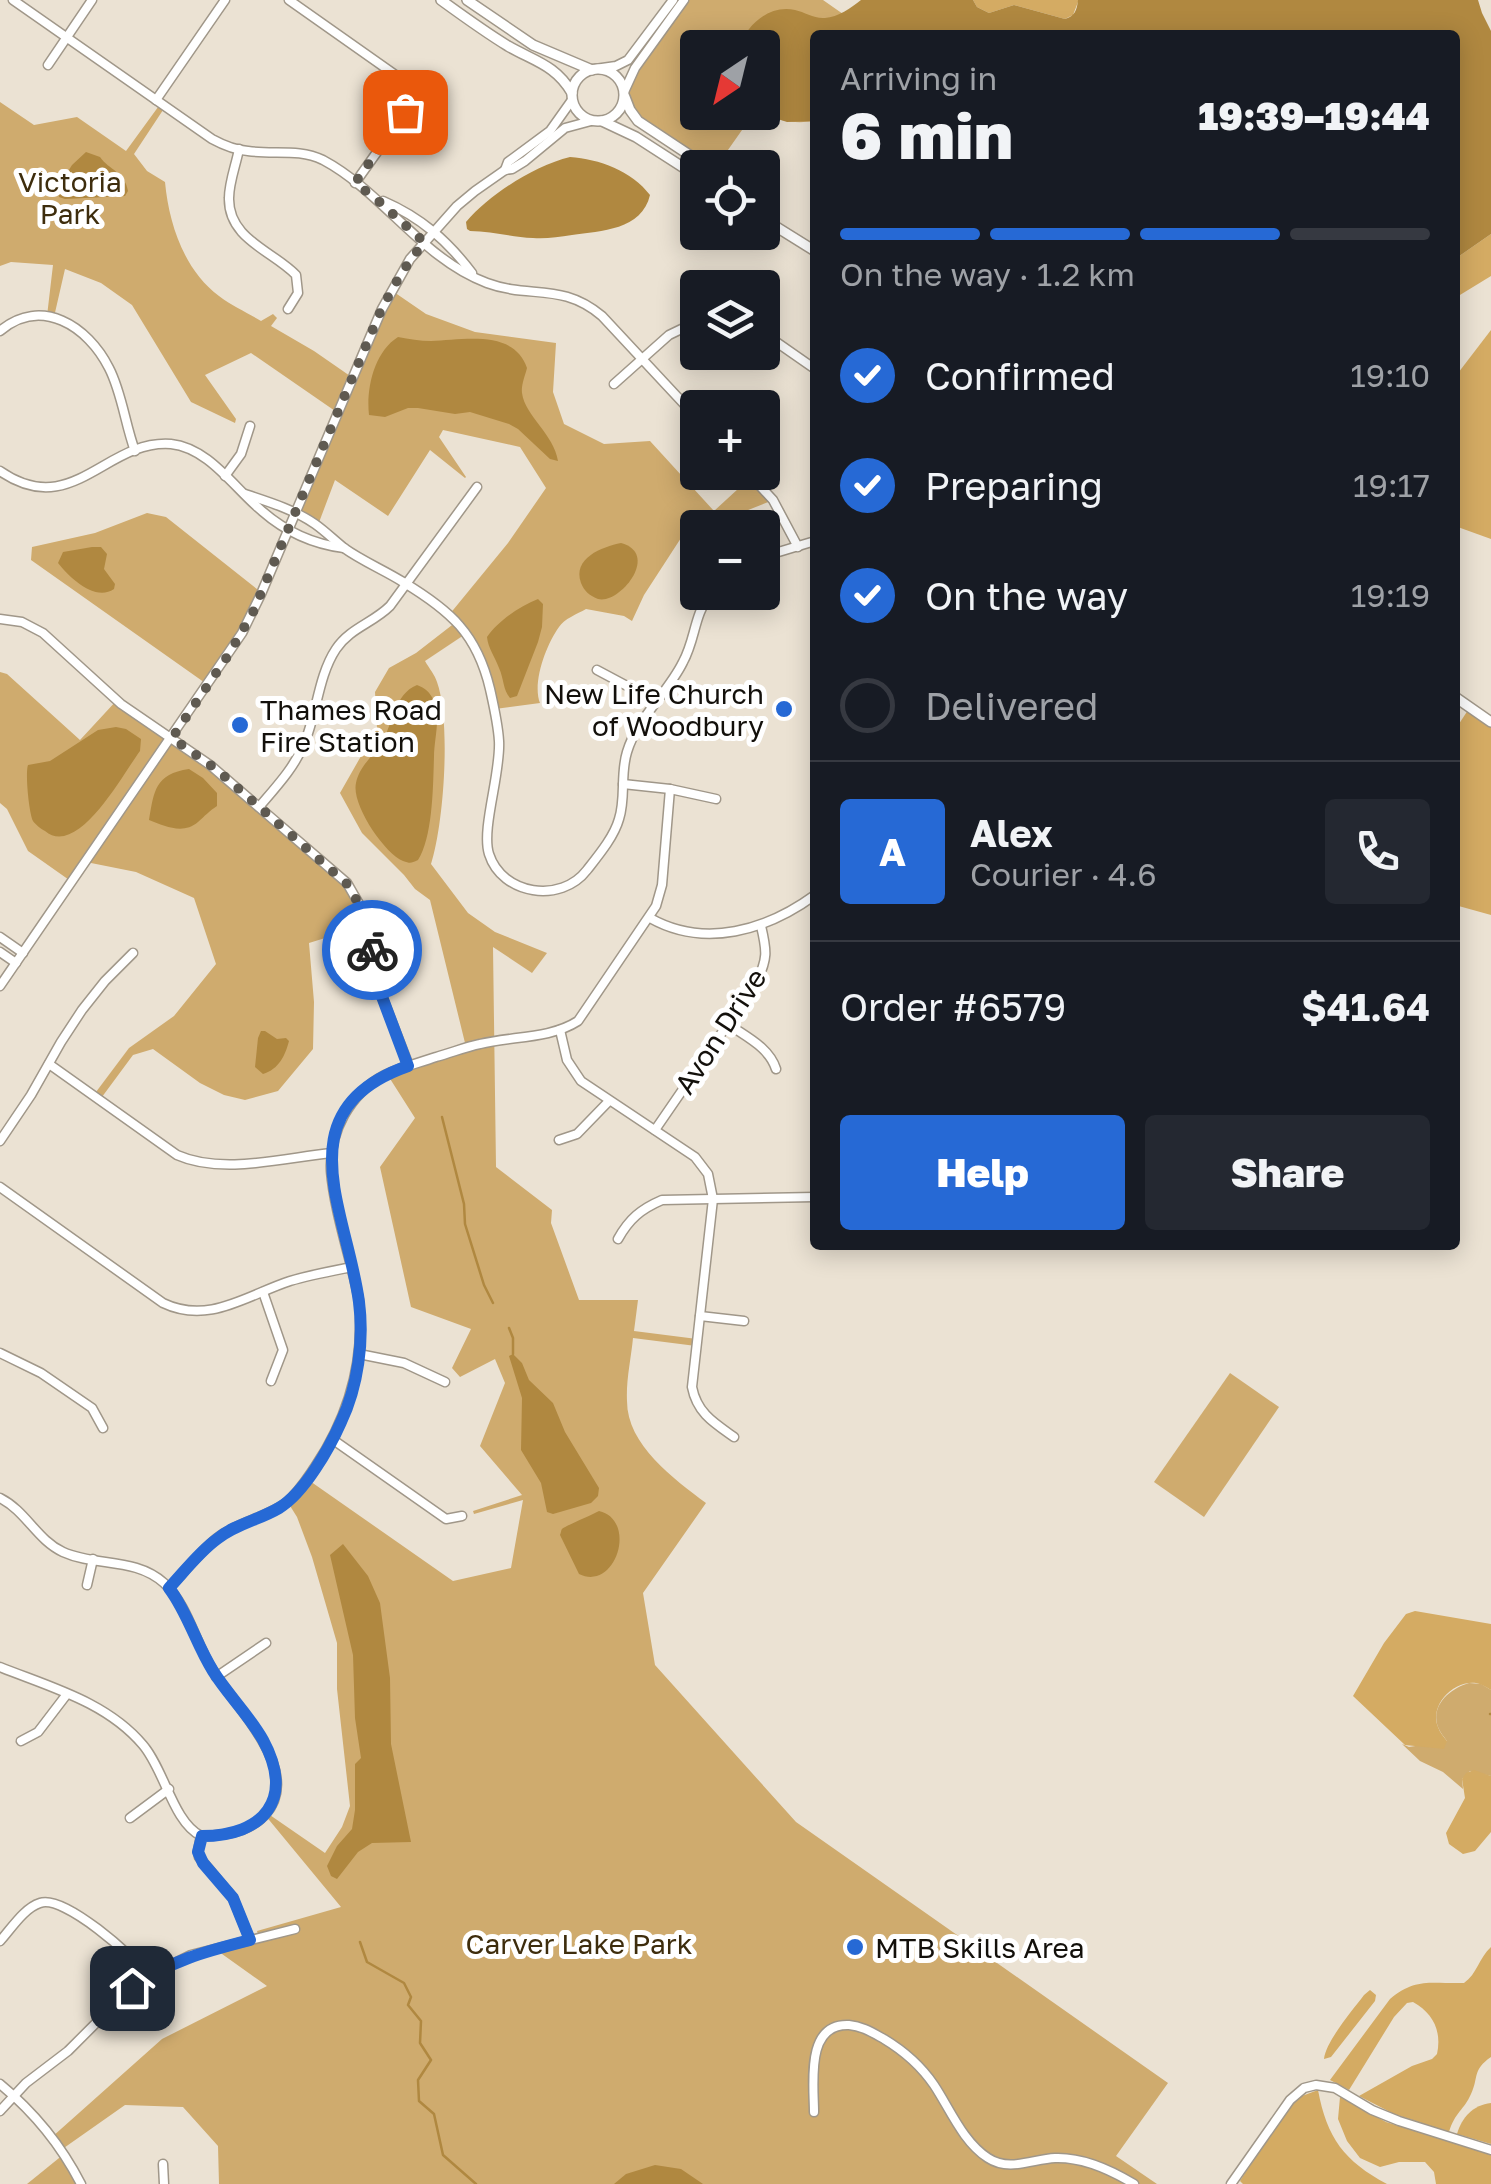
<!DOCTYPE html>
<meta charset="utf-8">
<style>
:root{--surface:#171b24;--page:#242831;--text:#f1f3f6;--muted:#9ea1a6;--line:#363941;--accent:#2669d5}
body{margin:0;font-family:"Golos Text",sans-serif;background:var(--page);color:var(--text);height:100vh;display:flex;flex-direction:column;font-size:38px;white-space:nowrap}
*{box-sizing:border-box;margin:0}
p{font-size:32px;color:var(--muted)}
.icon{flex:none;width:55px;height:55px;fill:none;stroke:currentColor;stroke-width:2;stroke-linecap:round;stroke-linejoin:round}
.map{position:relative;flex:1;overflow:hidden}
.drawer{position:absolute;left:810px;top:30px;width:650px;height:1220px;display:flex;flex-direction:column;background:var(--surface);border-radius:10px;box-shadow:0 5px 25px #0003}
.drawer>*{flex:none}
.needle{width:65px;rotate:215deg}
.controls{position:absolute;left:680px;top:30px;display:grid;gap:20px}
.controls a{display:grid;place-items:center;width:100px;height:100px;border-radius:10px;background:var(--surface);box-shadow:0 5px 25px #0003;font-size:50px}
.pin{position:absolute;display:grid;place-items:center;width:85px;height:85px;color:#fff;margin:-42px;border-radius:20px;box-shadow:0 5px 15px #0006}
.courier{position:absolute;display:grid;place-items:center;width:100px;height:100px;margin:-50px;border:8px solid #2669d5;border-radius:50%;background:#fff;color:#222;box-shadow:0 2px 12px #0007}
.headline em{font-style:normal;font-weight:800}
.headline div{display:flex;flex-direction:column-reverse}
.headline{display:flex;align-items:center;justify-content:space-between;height:170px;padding:0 30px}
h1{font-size:65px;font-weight:800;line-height:75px}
.bar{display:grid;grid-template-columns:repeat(4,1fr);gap:15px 10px;align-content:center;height:120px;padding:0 30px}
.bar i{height:12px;border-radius:8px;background:var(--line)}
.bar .selected{background:var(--accent)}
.bar p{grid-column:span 4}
.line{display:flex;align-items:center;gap:25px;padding:0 30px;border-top:2px solid var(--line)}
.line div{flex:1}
.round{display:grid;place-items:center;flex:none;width:105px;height:105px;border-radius:10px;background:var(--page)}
ol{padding:0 30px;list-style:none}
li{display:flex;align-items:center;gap:30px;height:110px}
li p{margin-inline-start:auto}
li .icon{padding:10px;border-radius:50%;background:var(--accent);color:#fff;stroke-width:4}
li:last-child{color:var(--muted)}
li i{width:55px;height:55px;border:5px solid var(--line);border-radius:50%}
.cta{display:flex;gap:20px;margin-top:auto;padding:20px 30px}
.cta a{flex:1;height:115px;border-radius:10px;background:var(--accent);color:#fff;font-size:40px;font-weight:800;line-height:115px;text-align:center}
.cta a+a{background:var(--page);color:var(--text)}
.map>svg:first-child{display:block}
</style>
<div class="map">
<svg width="1491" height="2184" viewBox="0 0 1491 2184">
<rect width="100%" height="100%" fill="#ebe2d3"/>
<!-- green -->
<g fill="#cfab6e">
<path d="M684 0H823L873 35H815V121C794 124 779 121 760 113L762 112V48H698V112L754 113 716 167H709L643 124 624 95 628 80Z"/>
<path d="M0 102 34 125 77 117 126 151 161 103 165 107 134 154 147 171 165 182C169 224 184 270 219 296 232 306 248 313 261 321L273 314 277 318 271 326 314 351 353 378 391 290 426 314 475 332 556 343 553 392 564 424 604 444 650 441 714 511 751 477 773 500 706 527 698 528 697 531 681 538 644 595 632 621 624 616 586 609C577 614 564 619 559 627 546 645 532 683 540 703L495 709 467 633 425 661C429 668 435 675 437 682 451 721 444 824 431 864L468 913 495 932 547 953 532 973 493 947 496 1167 552 1210 551 1223 579 1300H638L634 1331 697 1339 696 1346 633 1338C631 1359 626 1380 627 1401 627 1445 674 1479 706 1503L643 1593 655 1665 796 1822 1168 2083 1116 2156 1157 2184H219L218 2146 183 2107 125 2105 61 2150 52 2137 162 2039 267 1986 215 1949 259 1937 257 1931 341 1907 265 1815 267 1813 325 1853 342 1827 350 1806 337 1689V1643L312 1557 297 1517 287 1501 307 1479 453 1581 511 1568 523 1500 474 1514 473 1511 522 1495 480 1446 505 1383 495 1359 460 1377 452 1368 471 1329 411 1307 380 1167 415 1118 387 1074 466 1047 430 900 415 889 404 875 362 833 340 793 377 728 375 692 389 668 416 653 456 622 449 615 508 543 546 488 520 447 443 430 439 437 466 477 465 478 430 450 388 516 335 480 318 525 295 513 338 413 251 353 205 375 236 419 235 423 191 402 132 305 101 283 65 269 54 317 47 316 53 265 11 262 0 266Z"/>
<polygon points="147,513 166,517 262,593 208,685 31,560 32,547 95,533"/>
<polygon points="0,672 7,674 80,740 117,700 210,765 345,881 367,925 309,943 314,1002 313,1049 278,1091 245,1100 224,1095 200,1083 153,1049 133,1055 99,1101 93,1096 129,1048 174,1016 216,964 194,898 136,872 86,862 72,882 28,851 7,809 0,803"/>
<polygon points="1230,1373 1279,1407 1204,1517 1154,1482"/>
<path d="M1469 1683 1481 1684 1491 1690V1776L1470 1771 1462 1779 1463 1789 1443 1772 1420 1761 1402 1744 1409 1747 1447 1741C1444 1737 1440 1732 1438 1727 1430 1705 1451 1688 1469 1683Z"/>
<polygon points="64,2154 81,2184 27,2184"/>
</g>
<!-- forest -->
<g fill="#d4ab63">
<polygon points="973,0 1078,0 1078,2 1073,15 1065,19 1014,5 989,13 977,7"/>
<polygon points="1491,234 1491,276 1455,298 1455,259"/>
<polygon points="1491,330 1491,539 1455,526 1455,377"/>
<polygon points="1470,707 1491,722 1491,915 1455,905 1455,730"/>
<path d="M1415 1611 1491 1624V1690C1486 1687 1481 1684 1476 1683 1454 1680 1429 1705 1438 1727 1440 1733 1444 1737 1447 1741L1444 1749 1405 1745 1353 1696 1384 1643 1406 1614Z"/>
<polygon points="1474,1770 1491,1776 1491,1832 1475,1851 1463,1854 1449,1844 1446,1833 1465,1798 1462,1779 1466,1773"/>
<path d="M1491 1947V2057C1472 2070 1479 2077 1471 2094 1464 2110 1455 2112 1449 2132L1394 2114 1359 2096 1412 2066 1432 2059 1437 2054C1442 2031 1433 2013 1413 2002L1407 2003 1394 2017 1349 2090 1330 2080 1390 1999C1416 1977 1432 1984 1464 1983 1477 1974 1479 1958 1491 1947Z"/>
<path d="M1370 1990 1376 1995 1375 2001 1331 2057 1324 2059C1326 2041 1352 2011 1364 1995Z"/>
<path d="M1318 2090C1327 2138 1344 2161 1387 2184H1243L1240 2181 1245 2173 1292 2105 1302 2096Z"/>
<polygon points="1340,2097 1386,2122 1491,2155 1491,2184 1436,2184 1434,2172 1425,2162 1399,2162 1380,2167 1360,2158 1347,2141 1338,2119"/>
<path d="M1491 2103V2144L1457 2134C1462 2117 1473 2105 1491 2103Z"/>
</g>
<!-- water -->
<g fill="#b08840">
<path d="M861 0H973L977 7 989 13 1014 5 1065 19C1075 16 1077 10 1078 0H1478L1482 13 1491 31V234L1455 259V35H815V121L787 122 760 113 762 112V48L740 47C746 25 770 4 795 10 805 12 814 19 825 18 838 17 851 8 861 0Z"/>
<path d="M86 152 100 157C109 170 125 172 128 191L125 196 65 199 59 197 57 189 72 165Z"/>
<path d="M570 157C599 159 632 171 650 195 642 230 601 231 572 235 558 237 546 239 533 238 512 237 491 231 470 231L467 229 466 222C490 194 534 166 570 157Z"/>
<path d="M398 337C409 339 420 341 431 341 464 340 514 329 527 368 525 376 521 385 522 393 525 416 554 434 558 461L550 459 518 429 509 424 470 412 455 414 418 408H408L385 417 369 415C366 389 374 352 398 337Z"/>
<path d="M621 543C661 554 619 605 598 599 590 596 584 591 581 583 572 558 602 547 621 543Z"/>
<path d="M92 547H101L107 554 104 569 115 584 114 589C95 602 70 578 58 563L63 552Z"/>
<path d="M538 599 543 604 542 627 538 642 517 696 510 698C503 690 504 679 499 668 495 657 488 648 487 637 498 621 520 606 538 599Z"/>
<path d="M417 685C425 688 430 692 434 701 441 718 434 739 434 757 433 785 433 837 418 860 411 863 411 864 403 861 384 853 351 804 356 783 359 767 372 757 381 744 393 725 394 694 417 685Z"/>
<path d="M116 727 126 729 141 739 140 751C124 772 78 859 45 831 42 830 34 823 33 821 29 813 25 773 28 765L50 761 98 730Z"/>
<path d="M189 769 203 778 217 793V806C209 811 205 816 198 822 183 835 165 826 149 820 154 791 155 774 189 769Z"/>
<path d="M261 1031H265L277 1039 286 1038 289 1041C285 1056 279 1069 263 1074L255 1067 258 1038Z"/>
<polygon points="513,1354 522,1363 529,1380 553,1403 565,1432 599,1488 598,1496 591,1503 553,1514 547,1512 541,1483 521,1450 522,1398 509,1356"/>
<path d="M599 1511C638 1520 616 1592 579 1574L560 1535C561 1533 561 1530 562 1529 565 1526 592 1515 599 1511Z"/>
<polygon points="343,1544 368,1576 380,1603 390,1678 391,1744 411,1842 372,1843 358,1852 337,1879 331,1876 327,1866 337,1846 352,1829 355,1810 355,1764 361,1758 355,1718 353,1655 330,1555"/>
<polygon points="655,2165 681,2169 703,2184 614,2184 626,2174"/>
</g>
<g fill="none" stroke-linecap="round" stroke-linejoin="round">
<!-- stream -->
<g stroke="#b08840" stroke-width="2.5">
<polyline points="442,1117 464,1204 465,1224 484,1285 493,1303"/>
<polyline points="509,1328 513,1338 513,1354"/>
<polyline points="1490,1714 1491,1714"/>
<polyline points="360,1942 367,1962 404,1983 411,1997 408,2005 421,2021 420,2043 431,2060 418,2080 419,2101 434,2114 443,2155 476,2184"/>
</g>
<!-- minor casing -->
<g stroke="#a09789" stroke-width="11">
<g id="minor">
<path d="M13 0 212 139C223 145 235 150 248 151 274 155 298 148 323 160 383 192 422 259 487 283 530 299 562 282 602 316L698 419"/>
<path d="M289 0 394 74C408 86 410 101 402 117L355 183"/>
<polyline points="48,65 92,0"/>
<polyline points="595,69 616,66 628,60 673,0"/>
<polyline points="624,92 635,68 684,0"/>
<polyline points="156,100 225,0"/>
<path d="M239 149C236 165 229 182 229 198 228 239 273 251 296 275L298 293 288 309"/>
<polyline points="505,170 508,162 550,131 572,100"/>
<path d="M383 201C420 217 447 240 472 273"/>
<path d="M0 331C41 296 88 326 109 368 122 393 125 424 135 451"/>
<polyline points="762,332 815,369"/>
<polyline points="614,384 669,335 698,321"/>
<path d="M0 471C72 521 106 439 171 444 209 448 234 488 262 511 286 532 312 544 344 548"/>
<polyline points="747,472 773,500 798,547"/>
<polyline points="225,476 241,454 250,426"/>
<path d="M245 494C269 502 295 510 315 524 325 531 334 540 344 548 362 561 384 570 403 582 451 611 477 634 490 689 494 707 498 724 499 741 501 773 481 829 489 854 502 895 561 904 587 870 598 856 614 837 619 819 626 798 620 774 627 752 637 718 668 693 683 662 696 638 693 617 711 592"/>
<polyline points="762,557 815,541"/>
<polyline points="0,619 22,622 43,633 121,704 210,765 347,883 363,911 381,994 409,1066"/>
<polyline points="597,670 657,702"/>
<polyline points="623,784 670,789 716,799"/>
<path d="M259 807C276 787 294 768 304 744 317 714 318 676 336 649 350 628 373 623 390 606L477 487"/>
<path d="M650 918C705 949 767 930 815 895"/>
<polyline points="0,937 23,953"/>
<polyline points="0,952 16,963"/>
<polyline points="0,986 242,633 261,594 382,309 410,259 457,206 475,191 505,170 512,169 525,161 565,128 591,121"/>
<path d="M728 1024C746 1037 769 1047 776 1069"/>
<path d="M560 1030 567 1060 581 1081 695 1157 708 1174 713 1199 692 1387C697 1413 714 1423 734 1437"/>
<path d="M49 1064 177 1155C222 1175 283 1158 331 1153"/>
<path d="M655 1130 756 983C768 959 767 951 761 926"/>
<polyline points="559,1140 577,1134 609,1101"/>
<polyline points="0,1141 31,1095 61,1042 82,1010 105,981 133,953"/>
<path d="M0 1187 163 1303C209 1325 247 1295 290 1281 310 1275 332 1271 352 1267"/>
<path d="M618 1239C629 1219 641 1209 662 1200L815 1197"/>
<polyline points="263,1292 283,1350 271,1381"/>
<polyline points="700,1316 744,1321"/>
<polyline points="0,1353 41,1373 92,1408 103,1428"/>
<polyline points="359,1354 404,1363 445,1382"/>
<polyline points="332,1439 446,1519 462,1516"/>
<path d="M0 1498C26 1511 37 1540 63 1552 96 1567 135 1557 164 1583 188 1605 195 1642 212 1669 233 1705 305 1771 265 1815 249 1832 223 1836 201 1836"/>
<polyline points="87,1585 93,1559"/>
<path d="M169 1588C184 1572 200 1552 217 1538 238 1522 265 1518 286 1503 298 1493 306 1480 315 1467 349 1416 365 1361 359 1300 351 1260 334 1210 331 1171 329 1132 350 1093 385 1075 401 1067 419 1063 436 1057 451 1053 465 1047 480 1044 512 1036 550 1039 578 1021L656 906 662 885 670 789"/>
<path d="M0 1667C50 1687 107 1702 143 1745 165 1771 173 1822 201 1836L198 1851 199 1857 233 1898 250 1940"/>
<polyline points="216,1677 266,1643"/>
<polyline points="21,1741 38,1732 67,1694"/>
<polyline points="130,1818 169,1789"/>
<path d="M0 1941C11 1929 24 1908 40 1903 64 1894 134 1957 149 1976"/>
<path d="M0 2084C34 2112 61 2145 81 2184"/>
<polyline points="0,2111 26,2083 68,2051 125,1994 149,1976 191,1955 295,1929"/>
<path d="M814 2112C814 2084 805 2023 849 2025 862 2026 873 2033 884 2039 904 2051 921 2066 934 2085 950 2109 963 2142 988 2158 1009 2172 1033 2159 1055 2158 1083 2157 1111 2170 1134 2184"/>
<polyline points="163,2164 164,2184"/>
<polyline points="1231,2184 1290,2100 1304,2088 1316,2085 1335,2088 1372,2110 1399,2121 1491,2150"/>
</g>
</g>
<!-- major casing -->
<g stroke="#a09789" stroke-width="12">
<g id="major">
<path d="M441 0C463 16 485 32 508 46 534 61 556 65 572 93"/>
<polyline points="467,0 533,45 592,70"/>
<circle cx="598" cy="95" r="26"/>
<polyline points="625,97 630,110 638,121 709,168"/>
<polyline points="602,121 636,137 698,177"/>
<polyline points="762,218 815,251"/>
<polyline points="1455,697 1491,722"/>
</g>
</g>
<!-- minor -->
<use href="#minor" stroke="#fff" stroke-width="8"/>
<!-- major -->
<use href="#major" stroke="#fff" stroke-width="9"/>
</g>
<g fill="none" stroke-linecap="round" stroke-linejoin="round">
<!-- done -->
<polyline stroke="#5f5a51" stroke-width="10" stroke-dasharray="0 18" points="372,950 363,911 347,884 216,769 172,738 229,654 253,612 382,308 402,272 424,242 374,197 355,183 405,112"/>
<!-- route -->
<path stroke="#2669d5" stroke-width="12" d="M132 1988C168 1961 207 1951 250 1940L233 1898 203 1863 198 1852 202 1836C264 1836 295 1799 263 1740 249 1715 228 1695 213 1671 196 1644 188 1613 169 1588 184 1572 199 1552 217 1539 235 1524 259 1520 279 1508 304 1493 329 1449 341 1422 358 1386 364 1341 359 1302 347 1211 283 1110 408 1066L381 994 372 950"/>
</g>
<!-- markers -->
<g fill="#2669d5" stroke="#fff" stroke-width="4">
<circle cx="784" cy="709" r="10"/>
<circle cx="240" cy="725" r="10"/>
<circle cx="855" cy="1947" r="10"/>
</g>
<g text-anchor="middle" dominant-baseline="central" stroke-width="10" stroke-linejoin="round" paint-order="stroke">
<!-- park labels -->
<g font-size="28" fill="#3e2d0d" stroke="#fff">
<text x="70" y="181">Victoria<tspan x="70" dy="32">Park</tspan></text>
<text x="579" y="1943">Carver Lake Park</text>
</g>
<!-- poi labels -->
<g font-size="28" fill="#13100b" stroke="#fff" text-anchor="start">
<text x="764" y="693" text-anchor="end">New Life Church<tspan x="764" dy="32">of Woodbury</tspan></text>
<text x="260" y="709">Thames Road<tspan x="260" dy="32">Fire Station</tspan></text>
<text x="875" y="1947">MTB Skills Area</text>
</g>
<!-- street labels -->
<g font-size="28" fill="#13100b" stroke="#fff">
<text transform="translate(720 1031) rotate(-57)">Avon Drive</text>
</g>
</g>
</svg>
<div class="controls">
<a><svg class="needle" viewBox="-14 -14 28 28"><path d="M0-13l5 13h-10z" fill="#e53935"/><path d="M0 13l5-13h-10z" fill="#9ea1a6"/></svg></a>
<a><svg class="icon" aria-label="locate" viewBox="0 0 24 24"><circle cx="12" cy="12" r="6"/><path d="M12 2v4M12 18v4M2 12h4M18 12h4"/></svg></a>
<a><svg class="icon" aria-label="layers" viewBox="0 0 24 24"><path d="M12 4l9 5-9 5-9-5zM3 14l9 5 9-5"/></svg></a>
<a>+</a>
<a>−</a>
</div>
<div class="pin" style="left:405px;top:112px;background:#ea580c"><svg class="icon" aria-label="bag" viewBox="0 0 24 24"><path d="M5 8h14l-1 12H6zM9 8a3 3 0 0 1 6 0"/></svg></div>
<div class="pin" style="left:132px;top:1988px;background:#1f2937"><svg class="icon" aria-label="home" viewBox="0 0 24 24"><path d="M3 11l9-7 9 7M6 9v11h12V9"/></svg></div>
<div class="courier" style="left:372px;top:950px"><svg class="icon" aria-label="bike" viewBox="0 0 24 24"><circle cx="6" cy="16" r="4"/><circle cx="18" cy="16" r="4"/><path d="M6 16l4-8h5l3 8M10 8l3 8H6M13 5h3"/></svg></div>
<section class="drawer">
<div class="headline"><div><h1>6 min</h1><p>Arriving in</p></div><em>19:39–19:44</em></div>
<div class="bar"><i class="selected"></i><i class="selected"></i><i class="selected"></i><i></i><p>On the way · 1.2 km</p></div>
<ol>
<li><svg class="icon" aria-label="check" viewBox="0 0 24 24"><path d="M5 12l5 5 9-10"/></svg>Confirmed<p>19:10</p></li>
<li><svg class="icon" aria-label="check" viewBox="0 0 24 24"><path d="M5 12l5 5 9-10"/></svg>Preparing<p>19:17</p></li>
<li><svg class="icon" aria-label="check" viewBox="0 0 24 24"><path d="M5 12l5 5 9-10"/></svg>On the way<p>19:19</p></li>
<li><i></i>Delivered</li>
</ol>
<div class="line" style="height:180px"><b class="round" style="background:var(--accent);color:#fff">A</b><div><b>Alex</b><p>Courier · 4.6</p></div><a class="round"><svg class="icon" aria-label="phone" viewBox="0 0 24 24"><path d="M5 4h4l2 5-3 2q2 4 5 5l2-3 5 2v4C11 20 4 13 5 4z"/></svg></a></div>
<div class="line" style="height:130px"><div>Order #6579</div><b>$41.64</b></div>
<div class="cta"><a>Help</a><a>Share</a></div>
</section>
</div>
